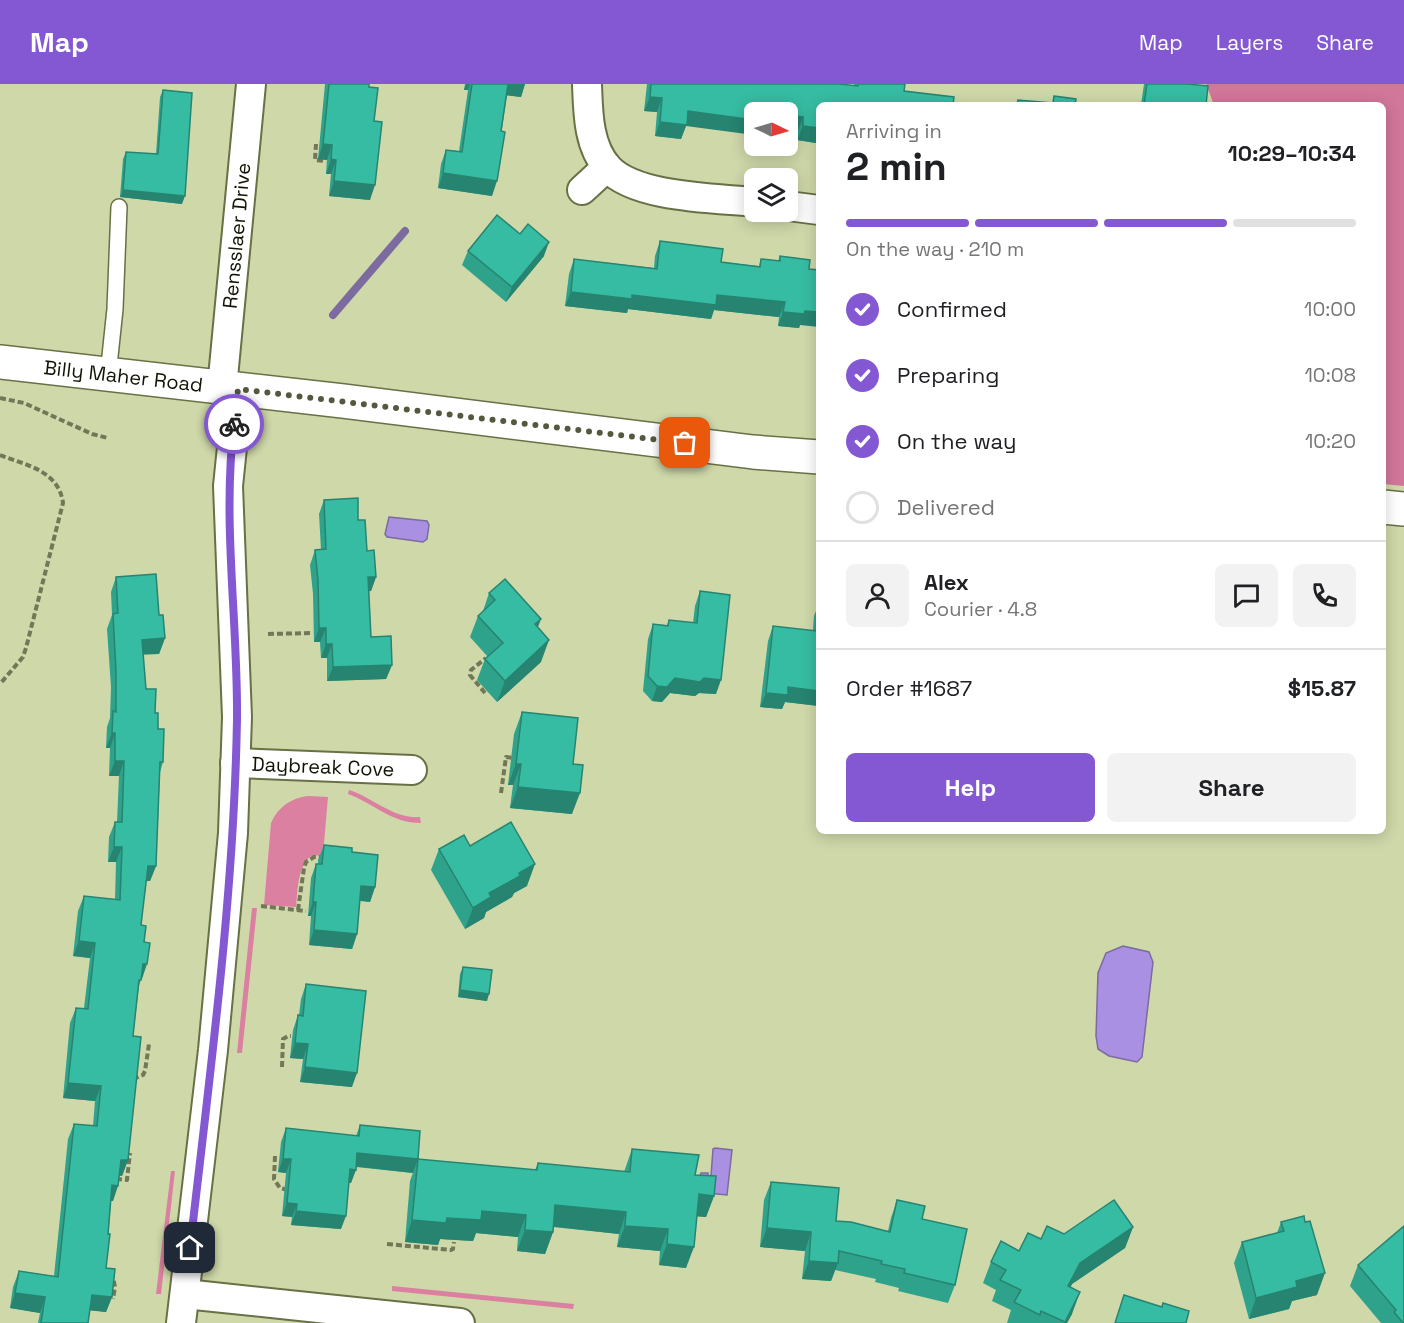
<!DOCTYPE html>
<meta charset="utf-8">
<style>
:root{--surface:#fff;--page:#f2f2f2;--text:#202124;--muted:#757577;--line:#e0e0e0;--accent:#8458d2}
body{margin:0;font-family:"Space Grotesk",sans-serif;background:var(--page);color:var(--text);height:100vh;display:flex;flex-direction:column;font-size:22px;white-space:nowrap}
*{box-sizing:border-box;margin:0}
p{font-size:20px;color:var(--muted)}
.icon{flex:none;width:33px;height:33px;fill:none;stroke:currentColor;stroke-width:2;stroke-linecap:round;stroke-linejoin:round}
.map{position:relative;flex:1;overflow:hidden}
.sheet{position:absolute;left:816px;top:18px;width:570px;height:732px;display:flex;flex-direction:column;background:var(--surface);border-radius:9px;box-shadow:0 3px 15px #0003}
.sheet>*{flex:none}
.needle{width:39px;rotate:95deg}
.controls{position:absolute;left:744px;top:18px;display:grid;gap:12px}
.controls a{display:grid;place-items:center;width:54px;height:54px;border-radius:9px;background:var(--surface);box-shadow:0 3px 15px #0003;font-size:30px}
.pin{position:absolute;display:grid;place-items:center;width:51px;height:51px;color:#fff;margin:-26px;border-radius:12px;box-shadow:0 3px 9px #0006}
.courier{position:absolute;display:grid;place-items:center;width:60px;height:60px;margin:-30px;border:4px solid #8458d2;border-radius:50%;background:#fff;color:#222;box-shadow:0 2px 8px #0007}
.summary em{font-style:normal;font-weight:800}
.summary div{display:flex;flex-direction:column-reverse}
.summary{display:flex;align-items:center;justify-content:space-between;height:102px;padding:0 30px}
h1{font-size:39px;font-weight:800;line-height:45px}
.bar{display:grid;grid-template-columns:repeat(4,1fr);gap:9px 6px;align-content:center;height:72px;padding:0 30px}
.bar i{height:8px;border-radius:4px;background:var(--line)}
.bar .active{background:var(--accent)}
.bar p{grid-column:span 4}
.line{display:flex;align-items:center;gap:15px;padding:0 30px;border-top:2px solid var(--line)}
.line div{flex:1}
.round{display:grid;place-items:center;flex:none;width:63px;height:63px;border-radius:9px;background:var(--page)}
ol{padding:0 30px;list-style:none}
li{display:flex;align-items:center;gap:18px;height:66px}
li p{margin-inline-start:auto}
li .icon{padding:6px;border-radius:50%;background:var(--accent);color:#fff;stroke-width:4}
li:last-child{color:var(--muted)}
li i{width:33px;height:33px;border:3px solid var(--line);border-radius:50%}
.primary-button{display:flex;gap:12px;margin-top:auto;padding:12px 30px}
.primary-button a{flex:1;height:69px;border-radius:9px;background:var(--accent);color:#fff;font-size:24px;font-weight:800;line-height:69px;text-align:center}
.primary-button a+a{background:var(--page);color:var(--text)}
header{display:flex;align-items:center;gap:36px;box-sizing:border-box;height:84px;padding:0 30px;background:var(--accent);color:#fff}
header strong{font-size:28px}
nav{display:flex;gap:33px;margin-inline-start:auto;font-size:21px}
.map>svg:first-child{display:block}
</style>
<header>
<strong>Map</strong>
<nav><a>Map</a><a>Layers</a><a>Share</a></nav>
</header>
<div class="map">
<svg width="1404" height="1239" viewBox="0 0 1404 1239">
<rect width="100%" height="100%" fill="#cfd8a9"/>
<!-- green -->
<g fill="#dc80a2">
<path d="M349 706C374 714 393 735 420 733L421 739C391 739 375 720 348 710Z"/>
<path d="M308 712 328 713 323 771 311 772C297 784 298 806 296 823L264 821 271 739C278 723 291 714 308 712Z"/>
<polygon points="252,824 257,824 242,969 237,969"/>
<polygon points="171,1087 175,1087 161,1210 156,1210"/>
<polygon points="392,1202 574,1220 573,1225 392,1207"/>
</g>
<!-- forest -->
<polygon fill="#d17799" points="1206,0 1404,0 1404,402 1383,400 1383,21 1214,21"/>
<!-- water -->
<g fill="#a990e2" stroke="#7b6b9f" stroke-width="1.5">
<polygon points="389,433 427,437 429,441 427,455 423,458 387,453 385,450"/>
<polygon points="1123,862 1149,868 1153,878 1142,973 1137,978 1109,972 1098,965 1096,952 1098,889 1106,869"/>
<polygon points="715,1064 732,1066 727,1111 697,1108 701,1089 708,1089 708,1092 711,1092 713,1065"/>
</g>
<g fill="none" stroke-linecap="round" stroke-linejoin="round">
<!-- stream -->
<polyline stroke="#7b6b9f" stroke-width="8" points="333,231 405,147"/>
<!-- service casing -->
<g stroke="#687045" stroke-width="18">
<polyline id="service" points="108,291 115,225 119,123"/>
</g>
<!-- minor casing -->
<g stroke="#687045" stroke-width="32">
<g id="minor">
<path d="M587 0C588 28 588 62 608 84 636 114 715 114 754 118"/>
<polyline points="582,106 607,83"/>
<polyline points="788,122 819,126"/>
<path id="s1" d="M222 304 251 0"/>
<path id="s2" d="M235 679 412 686"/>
<polyline points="185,1210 460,1239"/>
<polyline points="181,1239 213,966 233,749 237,633 228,402 238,305"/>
</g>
</g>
<!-- secondary casing -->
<g stroke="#687045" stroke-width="36">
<g id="secondary">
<path id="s3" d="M0 278 343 317 753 368 819 373"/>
<polyline points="1383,423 1404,425"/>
</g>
</g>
<!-- path -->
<g stroke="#717757" stroke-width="4" stroke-dasharray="6 3" stroke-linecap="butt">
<polyline points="316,60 315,76 326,77"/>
<polyline points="0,314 24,319 92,350 108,354"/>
<path d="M0 371C26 381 59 387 63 419L26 564 23 573 0 600"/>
<polyline points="268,550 313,549"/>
<polyline points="485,609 470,591 471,586 486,574"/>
<polyline points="501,709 506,673 514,674"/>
<polyline points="261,822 306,827"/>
<polyline points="298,826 304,784 306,778 314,773 324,773"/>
<polyline points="282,983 283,955 288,952 291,952"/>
<polyline points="133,995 143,991 145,987 149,960"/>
<polyline points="275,1072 274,1095 280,1104 288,1106"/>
<polyline points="116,1095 127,1096 130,1069"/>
<polyline points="387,1160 451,1166 453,1165 454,1158"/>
<polyline points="112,1188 115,1203 113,1215"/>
</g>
<!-- service -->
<use href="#service" stroke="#fff" stroke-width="15"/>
<!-- minor -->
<use href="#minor" stroke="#fff" stroke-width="28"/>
<!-- secondary -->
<use href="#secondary" stroke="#fff" stroke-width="33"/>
</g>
<!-- wall -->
<g fill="#2ea28b">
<polygon points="325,0 369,0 369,3 374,37 370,116 329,112 331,90 326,90 327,76 318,75"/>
<polygon points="465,0 525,0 521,13 507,11 492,112 438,104 441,80 446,66 459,67 468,6 464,6"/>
<polygon points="647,0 839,0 854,2 854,0 905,0 819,21 819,56 817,55 816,59 797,56 798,47 788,46 788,28 686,42 681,55 655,52 657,28 644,27"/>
<polygon points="1144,0 1188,0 1206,21 1141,21"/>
<polygon points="163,6 182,120 120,113 123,75 126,68 156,70 160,13"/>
<polygon points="660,157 721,178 759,182 761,175 778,177 780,172 800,241 799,244 778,242 779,233 714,226 711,235 628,225 627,229 565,222 569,190 574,175 654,184 655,172"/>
<polygon points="468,167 544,172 506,218 462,181"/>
<polygon points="324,416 358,436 367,467 376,493 371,507 369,507 371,553 392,581 386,595 327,597 327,574 321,574 320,558 314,558 313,510 310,481 315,466 321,466 319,430"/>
<polygon points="116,493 159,531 165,554 159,570 143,570 146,605 155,629 163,678 160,688 156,782 150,797 146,797 141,841 144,858 142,895 141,895 139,902 133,952 128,1076 122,1092 119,1091 113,1117 111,1117 106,1184 112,1213 106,1228 90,1226 88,1239 38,1239 40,1229 10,1224 13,1203 19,1187 54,1192 68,1055 74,1040 93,1042 95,1017 63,1014 70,939 76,924 84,924 90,874 73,872 78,827 84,812 115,815 116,778 108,778 109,753 115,738 117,738 119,692 109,692 110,664 106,664 107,643 110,634 111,603 107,545 112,531 111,508"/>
<polygon points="700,507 716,610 699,609 695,612 670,609 662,618 652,617 643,607 648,555 653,540 667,541 669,536 693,539 695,522"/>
<polygon points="489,509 537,544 541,578 497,618 477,596 485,575 488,573 470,553 478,532 483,527"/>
<polygon points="819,519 819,622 785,618 782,625 760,623 768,557 773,542 813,547 814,532"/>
<polygon points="522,628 573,680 572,730 510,724 513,701 508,701 514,650"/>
<polygon points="324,761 352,768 375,803 370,818 360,817 357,850 352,865 309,861 311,832 308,832 311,794 316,780 318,780 318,776"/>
<polygon points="470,762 527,802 514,809 512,813 486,828 484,834 465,845 431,786 439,765"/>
<polygon points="463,883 487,917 458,913 460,890"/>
<polygon points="306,900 352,1003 300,998 303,975 290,974 293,946 298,931 299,931 301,915"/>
<polygon points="360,1041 418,1075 413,1089 356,1083 351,1099 348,1099 341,1145 291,1141 292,1133 282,1132 286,1089 278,1088 281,1058 286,1044 356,1052"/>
<polygon points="632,1065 695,1091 714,1112 706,1133 697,1132 686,1184 659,1181 660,1167 617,1163 619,1150 553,1143 553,1148 545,1170 517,1167 518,1153 476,1149 473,1157 440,1155 438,1161 405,1158 410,1097 418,1075 535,1086 538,1079 624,1088"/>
<polygon points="771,1098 836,1137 888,1147 891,1134 897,1116 922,1135 955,1201 948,1219 898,1207 899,1204 875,1198 876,1195 835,1186 831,1197 802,1195 805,1167 760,1163 764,1116"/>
<polygon points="1281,1138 1317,1211 1292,1217 1289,1225 1249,1235 1234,1179 1242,1158 1277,1149"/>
<polygon points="1404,1142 1404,1239 1381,1239 1350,1202 1358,1181"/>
<polygon points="1133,1143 1125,1164 1072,1200 1070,1203 1072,1230 1067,1239 1007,1239 1011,1226 992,1217 996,1206 983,1199 991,1178 1019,1167 1041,1155 1064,1150"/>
</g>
<!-- shaded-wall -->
<g fill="#268471">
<polygon points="466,0 470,0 468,6 464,6"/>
<polygon points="507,0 525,0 521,13 503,11"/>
<polygon points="650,13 662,14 657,28 644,27"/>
<polygon points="688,27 754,36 754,51 686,42 681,55 655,52 660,38"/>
<polygon points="788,31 803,33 798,47 788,46"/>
<polygon points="803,42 819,44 819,56 817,55 816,59 797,56"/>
<polygon points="323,60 332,61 327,76 318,75"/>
<polygon points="331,75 336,76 331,90 326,90"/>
<polygon points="443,89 497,97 492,112 438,104"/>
<polygon points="334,97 375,101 370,116 329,112"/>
<polygon points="123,106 185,112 182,120 120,113"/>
<polygon points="549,158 544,172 506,218 512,203"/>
<polygon points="571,208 632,211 717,211 785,218 779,233 714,226 711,235 628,225 627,229 565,222"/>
<polygon points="805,227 819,228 819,243 800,241 799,244 778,242 783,228"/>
<polygon points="368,493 376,493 371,507 363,508"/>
<polygon points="541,535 533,556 535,540"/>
<polygon points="319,544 326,544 320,558 314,558"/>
<polygon points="165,554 159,570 136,571 142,556"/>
<polygon points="549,556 541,578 497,618 505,597"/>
<polygon points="326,560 332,560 327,574 321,574"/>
<polygon points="392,581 386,595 327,597 333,583"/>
<polygon points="675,594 704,594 721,596 716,610 699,609 695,612 670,609 662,618 652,617 657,602"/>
<polygon points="788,603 819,607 819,622 785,618 782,625 760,623 766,609"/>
<polygon points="112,649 115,649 110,664 106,664"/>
<polygon points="115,677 124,677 119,692 109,692"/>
<polygon points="516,680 521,680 513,701 508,701"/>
<polygon points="518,703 580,709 572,730 510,724"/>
<polygon points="114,763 122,763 116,778 108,778"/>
<polygon points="535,780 527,802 514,809 512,813 486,828 484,834 465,845 473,824 489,809 519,789"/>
<polygon points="148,782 156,782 150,797 142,797"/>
<polygon points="361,802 375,803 370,818 356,816"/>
<polygon points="313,818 316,818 311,832 308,832"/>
<polygon points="314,846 357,850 352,865 309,861"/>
<polygon points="79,857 95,859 90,874 73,872"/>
<polygon points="143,880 147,880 142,895 137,895"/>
<polygon points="460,906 489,910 487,917 458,913"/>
<polygon points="295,959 308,960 303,975 290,974"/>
<polygon points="305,983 357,989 352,1003 300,998"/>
<polygon points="68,999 101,1002 95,1017 63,1014"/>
<polygon points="357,1069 418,1075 413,1089 352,1082"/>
<polygon points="283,1075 291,1075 286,1089 278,1088"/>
<polygon points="121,1076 128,1076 122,1092 115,1091"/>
<polygon points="350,1085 356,1086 351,1099 345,1099"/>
<polygon points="112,1101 118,1102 113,1117 107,1117"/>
<polygon points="699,1110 714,1112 706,1133 691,1132"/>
<polygon points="287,1119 297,1120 292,1133 282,1132"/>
<polygon points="555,1121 626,1128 619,1150 548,1142"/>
<polygon points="296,1127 346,1132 341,1145 291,1141"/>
<polygon points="482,1127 526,1131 518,1153 476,1149 473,1157 440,1155 438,1161 405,1158 412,1136"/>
<polygon points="625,1142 668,1145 660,1167 617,1163"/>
<polygon points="1133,1143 1125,1164 1072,1200 1061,1224 1068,1202 1080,1179"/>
<polygon points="767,1144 811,1148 805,1167 760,1163"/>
<polygon points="525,1146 553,1148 545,1170 517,1167"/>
<polygon points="667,1160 694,1163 686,1184 659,1181"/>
<polygon points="809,1177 838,1179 831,1197 802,1195"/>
<polygon points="1325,1189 1317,1211 1292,1217 1289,1225 1249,1235 1256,1214 1296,1197"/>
<polygon points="1080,1208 1072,1230 1067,1239 1065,1239"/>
<polygon points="15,1209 45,1213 40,1229 10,1224"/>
<polygon points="92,1211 112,1213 106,1228 86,1226"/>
</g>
<!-- building -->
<g fill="#36bca2" stroke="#268471" stroke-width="1.5">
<polygon points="329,0 369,0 369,3 378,4 374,37 382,38 375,101 334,97 336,76 331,75 332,61 323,60"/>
<polygon points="472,0 508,0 501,47 505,48 497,97 443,89 446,66 462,68"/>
<polygon points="651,0 839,0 858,2 858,0 905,0 904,7 954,13 953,21 955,21 819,21 819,44 803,42 803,33 788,31 788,28 772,28 762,27 762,28 754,28 754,36 688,27 687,41 660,38 662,14 650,13"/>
<polygon points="1147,0 1188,0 1208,2 1206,21 1144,21"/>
<polygon points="163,6 192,9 185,112 123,106 126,68 158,70"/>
<polygon points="1054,12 1076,15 1075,21 1017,21 1018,16 1053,19"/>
<polygon points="497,131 520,150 528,140 549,158 512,203 468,167"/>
<polygon points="660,157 723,165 721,178 760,183 761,175 780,177 780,172 810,176 809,185 819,186 819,228 805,227 804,230 783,228 785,218 717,211 716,221 632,211 632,215 571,208 574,175 657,185"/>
<polygon points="358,414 358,436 365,436 367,467 374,466 376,493 368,493 371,553 391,552 392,581 333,583 332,560 326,560 326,544 319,544 318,496 315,466 326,465 324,416"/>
<polygon points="156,490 159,531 163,531 165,554 142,556 146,605 156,605 155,629 158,629 158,645 164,645 163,678 160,678 156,782 148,782 141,841 146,842 144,858 150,859 147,880 143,880 141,896 139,896 133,952 141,953 128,1076 121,1076 118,1102 112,1101 108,1150 110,1150 106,1184 115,1185 112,1213 92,1211 88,1239 41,1239 45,1213 15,1209 19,1187 58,1193 74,1040 97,1042 101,1002 68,999 76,924 88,925 95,859 79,857 84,812 120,816 122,763 114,763 115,738 122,738 124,677 115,677 115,649 112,649 113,627 116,628 116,588 113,530 118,529 116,493"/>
<polygon points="505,495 541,535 535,540 549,556 505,597 485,575 503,559 478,532 495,516 489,509"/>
<polygon points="700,507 730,511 721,596 704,594 700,598 675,594 667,603 657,602 648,592 653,540 668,542 669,536 697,539"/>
<polygon points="819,523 819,607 788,603 788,611 766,609 773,542 817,547"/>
<polygon points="522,628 578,634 573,680 583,681 580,709 518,703 521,680 516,680"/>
<polygon points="511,738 535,780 519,789 520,792 489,809 491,813 473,824 439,765 464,751 470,762"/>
<polygon points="324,761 352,764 352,768 378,771 375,803 361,802 357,850 314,846 316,818 313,818 316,780 322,780"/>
<polygon points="463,883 492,886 489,910 460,906"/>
<polygon points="306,900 366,907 357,989 305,983 308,960 295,959 298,931 303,932"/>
<polygon points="360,1041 420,1047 418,1075 357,1069 356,1086 350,1085 346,1132 296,1127 297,1120 287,1119 291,1075 283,1075 286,1044 359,1052"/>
<polygon points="632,1065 699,1071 695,1091 716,1092 714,1112 699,1110 694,1163 667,1160 668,1145 625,1142 626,1128 555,1121 553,1148 525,1146 526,1131 482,1127 481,1136 447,1134 446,1139 412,1136 418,1075 537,1086 538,1079 630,1088"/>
<polygon points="771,1098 839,1104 836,1137 851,1138 890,1148 897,1116 925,1122 922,1135 967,1145 955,1201 904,1189 905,1185 881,1180 882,1177 839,1167 838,1179 809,1177 811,1148 767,1144"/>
<polygon points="1114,1116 1133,1143 1080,1179 1068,1202 1080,1208 1065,1238 1041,1227 1040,1231 1014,1218 1021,1206 1000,1196 1006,1186 991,1178 1001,1157 1019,1167 1028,1149 1041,1155 1047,1142 1064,1150"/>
<polygon points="1304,1132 1305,1138 1310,1137 1325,1189 1296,1197 1297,1203 1256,1214 1242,1158 1284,1147 1281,1138"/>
<polygon points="1404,1142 1404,1239 1403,1239 1394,1228 1396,1226 1358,1181"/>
<polygon points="1124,1211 1162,1223 1163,1219 1189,1227 1186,1239 1115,1239"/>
</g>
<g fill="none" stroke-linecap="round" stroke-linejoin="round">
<!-- done -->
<polyline stroke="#54593e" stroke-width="6" stroke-dasharray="0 10.8" points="234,340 238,305 685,359"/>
<!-- route -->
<path stroke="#8458d2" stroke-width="8" d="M190 1164C210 988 234 812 237 635 238 536 222 439 234 340"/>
</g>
<g text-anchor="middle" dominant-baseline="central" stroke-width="5" stroke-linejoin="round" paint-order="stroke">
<!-- street labels -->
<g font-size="20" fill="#111404" stroke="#f1f6de">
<text stroke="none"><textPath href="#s1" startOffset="153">Rensslaer Drive</textPath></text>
<text stroke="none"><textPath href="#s3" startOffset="124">Billy Maher Road</textPath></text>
<text stroke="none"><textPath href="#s2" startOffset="88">Daybreak Cove</textPath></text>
</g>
</g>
</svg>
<div class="controls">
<a><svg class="needle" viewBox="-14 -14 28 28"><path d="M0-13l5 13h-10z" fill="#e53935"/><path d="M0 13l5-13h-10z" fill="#757577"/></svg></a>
<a><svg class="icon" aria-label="layers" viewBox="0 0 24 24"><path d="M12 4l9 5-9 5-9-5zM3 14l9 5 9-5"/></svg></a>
</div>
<div class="pin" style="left:685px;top:359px;background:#ea580c"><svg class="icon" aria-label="bag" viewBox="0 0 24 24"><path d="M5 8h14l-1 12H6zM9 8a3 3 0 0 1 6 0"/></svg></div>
<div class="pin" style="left:190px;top:1164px;background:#1f2937"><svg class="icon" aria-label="home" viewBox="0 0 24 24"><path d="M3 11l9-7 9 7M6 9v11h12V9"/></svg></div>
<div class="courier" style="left:234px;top:340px"><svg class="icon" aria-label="bike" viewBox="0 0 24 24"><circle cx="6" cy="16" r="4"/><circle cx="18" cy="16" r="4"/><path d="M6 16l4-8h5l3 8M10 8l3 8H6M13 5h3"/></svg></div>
<section class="sheet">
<div class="summary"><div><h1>2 min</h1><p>Arriving in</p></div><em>10:29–10:34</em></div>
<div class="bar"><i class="active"></i><i class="active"></i><i class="active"></i><i></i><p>On the way · 210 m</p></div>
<ol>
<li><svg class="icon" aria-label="check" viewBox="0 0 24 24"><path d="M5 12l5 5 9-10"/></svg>Confirmed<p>10:00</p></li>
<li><svg class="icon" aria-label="check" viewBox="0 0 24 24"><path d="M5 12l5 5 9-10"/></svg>Preparing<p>10:08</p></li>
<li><svg class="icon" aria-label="check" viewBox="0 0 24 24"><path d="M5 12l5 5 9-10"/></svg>On the way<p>10:20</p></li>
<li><i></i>Delivered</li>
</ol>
<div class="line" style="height:108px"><a class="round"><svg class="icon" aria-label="person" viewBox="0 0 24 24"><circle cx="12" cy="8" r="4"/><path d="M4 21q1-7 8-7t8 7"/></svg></a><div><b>Alex</b><p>Courier · 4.8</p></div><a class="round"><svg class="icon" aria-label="chat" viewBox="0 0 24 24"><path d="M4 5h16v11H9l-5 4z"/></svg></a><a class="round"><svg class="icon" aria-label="phone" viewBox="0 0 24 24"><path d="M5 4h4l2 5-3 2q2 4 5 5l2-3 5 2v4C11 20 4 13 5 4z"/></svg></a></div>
<div class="line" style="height:78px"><div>Order #1687</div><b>$15.87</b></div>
<div class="primary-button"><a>Help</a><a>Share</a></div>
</section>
</div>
